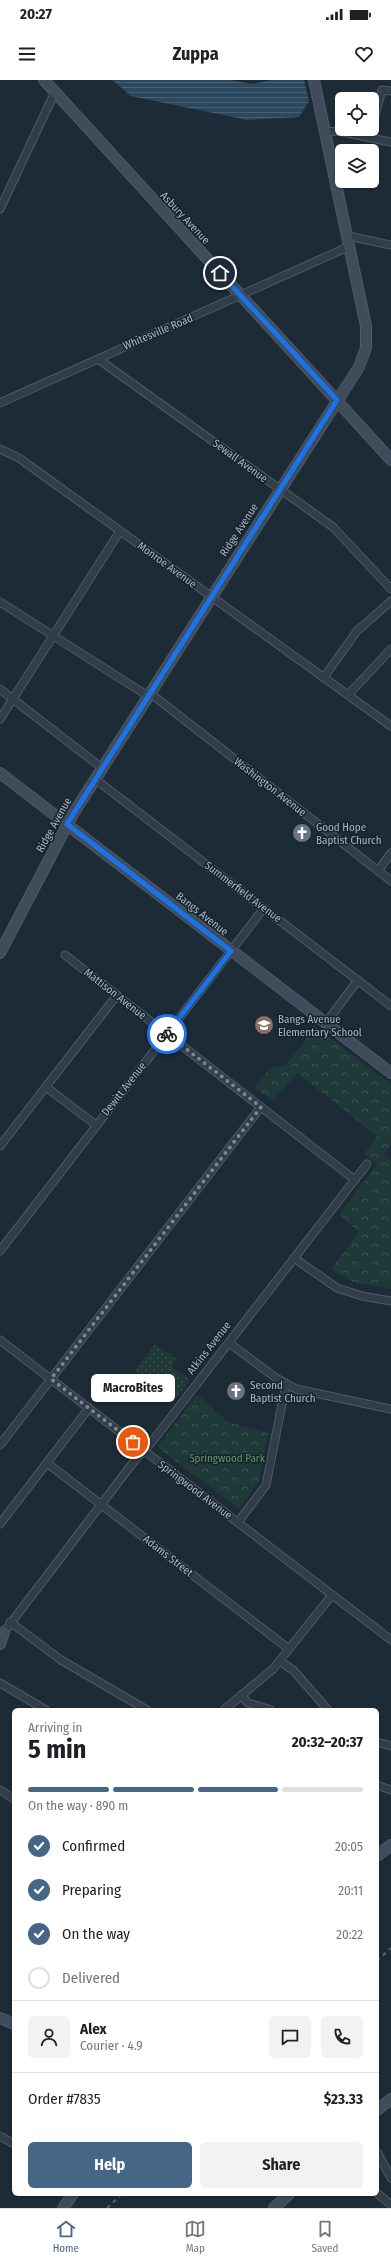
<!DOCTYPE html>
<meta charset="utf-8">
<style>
:root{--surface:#fff;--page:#f2f2f2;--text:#202124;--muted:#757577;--line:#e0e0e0;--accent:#466687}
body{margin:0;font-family:"Fira Sans Condensed",sans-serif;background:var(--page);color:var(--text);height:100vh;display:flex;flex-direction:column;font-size:15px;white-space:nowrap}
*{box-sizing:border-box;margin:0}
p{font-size:13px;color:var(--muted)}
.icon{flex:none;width:22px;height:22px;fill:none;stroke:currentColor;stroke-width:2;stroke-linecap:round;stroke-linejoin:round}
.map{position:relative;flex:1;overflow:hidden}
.panel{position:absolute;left:12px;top:1628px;width:367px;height:488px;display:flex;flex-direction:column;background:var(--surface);border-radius:6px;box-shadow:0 1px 3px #0004}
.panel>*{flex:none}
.fabs{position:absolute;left:335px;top:12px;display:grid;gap:8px}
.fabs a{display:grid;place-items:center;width:44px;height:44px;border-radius:6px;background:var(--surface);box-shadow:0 1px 3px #0004;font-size:20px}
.pin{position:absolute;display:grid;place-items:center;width:34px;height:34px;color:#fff;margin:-17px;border:2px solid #fff;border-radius:50%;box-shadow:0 1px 4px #0007}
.courier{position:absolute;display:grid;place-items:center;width:40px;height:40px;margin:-20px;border:3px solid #1a73e8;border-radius:50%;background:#fff;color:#222;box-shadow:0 1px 5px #0007}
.bubble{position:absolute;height:28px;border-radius:6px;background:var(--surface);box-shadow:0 1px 3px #0004;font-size:13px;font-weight:700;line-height:28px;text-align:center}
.overview em{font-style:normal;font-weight:700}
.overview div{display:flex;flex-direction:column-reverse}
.overview{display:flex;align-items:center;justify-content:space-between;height:68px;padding:0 16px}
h1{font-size:26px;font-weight:700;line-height:30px}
.bar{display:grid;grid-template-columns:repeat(4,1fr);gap:6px 4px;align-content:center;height:48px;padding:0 16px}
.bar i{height:5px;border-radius:3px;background:var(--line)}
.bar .current{background:var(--accent)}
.bar p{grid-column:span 4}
.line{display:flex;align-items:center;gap:10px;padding:0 16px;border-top:1px solid var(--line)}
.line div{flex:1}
.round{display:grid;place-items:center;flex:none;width:42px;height:42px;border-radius:6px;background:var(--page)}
ol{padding:0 16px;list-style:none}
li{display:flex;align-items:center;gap:12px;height:44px}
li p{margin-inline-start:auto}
li .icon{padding:4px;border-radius:50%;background:var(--accent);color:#fff;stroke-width:4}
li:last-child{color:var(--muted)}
li i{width:22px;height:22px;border:2px solid var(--line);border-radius:50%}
.cta{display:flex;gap:8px;margin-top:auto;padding:8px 16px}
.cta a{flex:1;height:46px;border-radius:6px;background:var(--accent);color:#fff;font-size:16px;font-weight:700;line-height:46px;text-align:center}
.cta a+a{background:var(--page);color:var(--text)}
.status{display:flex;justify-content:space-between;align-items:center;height:28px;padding:0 20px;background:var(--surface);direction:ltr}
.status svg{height:11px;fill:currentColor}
header{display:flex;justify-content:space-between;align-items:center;height:52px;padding:0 16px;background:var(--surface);font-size:18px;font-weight:700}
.tabs{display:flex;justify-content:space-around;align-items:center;height:56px;border-top:1px solid var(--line);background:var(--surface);font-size:11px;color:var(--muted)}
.tabs a{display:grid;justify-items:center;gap:2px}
.tabs .current{color:var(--accent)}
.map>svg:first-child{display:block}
</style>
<div class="status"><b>20:27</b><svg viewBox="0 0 49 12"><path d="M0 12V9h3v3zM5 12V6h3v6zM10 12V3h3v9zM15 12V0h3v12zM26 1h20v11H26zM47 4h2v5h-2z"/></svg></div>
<header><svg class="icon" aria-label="menu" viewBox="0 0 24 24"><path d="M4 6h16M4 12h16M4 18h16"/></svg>Zuppa<svg class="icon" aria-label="heart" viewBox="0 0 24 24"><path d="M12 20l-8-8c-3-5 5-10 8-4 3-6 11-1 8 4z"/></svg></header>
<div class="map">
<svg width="391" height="2128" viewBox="0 0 391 2128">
<defs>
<pattern id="forest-crowns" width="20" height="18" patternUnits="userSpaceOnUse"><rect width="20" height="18" fill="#1f3838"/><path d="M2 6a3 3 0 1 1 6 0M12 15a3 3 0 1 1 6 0" fill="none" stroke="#3d5353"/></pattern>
<pattern id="garden-dots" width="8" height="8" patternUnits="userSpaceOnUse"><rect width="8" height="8" fill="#1f3838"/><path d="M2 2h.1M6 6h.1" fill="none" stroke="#3d5353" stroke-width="1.8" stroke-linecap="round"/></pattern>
<pattern id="water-rules" width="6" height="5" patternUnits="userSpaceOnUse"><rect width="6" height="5" fill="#2c485e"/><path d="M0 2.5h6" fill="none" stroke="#486074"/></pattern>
</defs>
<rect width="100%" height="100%" fill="#1d2b37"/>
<!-- forest -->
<g fill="url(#forest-crowns)">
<polygon points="316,947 391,1004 391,1065 384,1074 391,1080 391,1209 353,1202 331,1189 359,1152 339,1135 377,1084 364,1074 377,1056 297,993 273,1021 255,1008 270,988 286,985"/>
<polygon points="197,1315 228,1342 268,1353 259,1402 239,1429 157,1367"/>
</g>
<!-- garden -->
<polygon fill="url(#garden-dots)" points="155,1264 176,1279 171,1286 190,1300 174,1321 134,1291"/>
<!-- water -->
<polygon fill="url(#water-rules)" points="112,0 231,0 251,4 272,0 304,0 309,21 299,37 247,40 131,16"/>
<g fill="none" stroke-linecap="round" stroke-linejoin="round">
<!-- street casing -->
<g stroke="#4e5b66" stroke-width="9">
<g id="street">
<polyline points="372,47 382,10 391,11"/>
<polyline points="325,52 338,51 391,62"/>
<polyline points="0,129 55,12"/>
<polyline points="348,156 391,165"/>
<polyline points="98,279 333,447 391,509"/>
<polyline points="0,323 350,166"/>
<polyline points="0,369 19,378 391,646"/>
<polyline points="0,522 148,616"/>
<polyline points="324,597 357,551 391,521"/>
<polyline points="0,609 102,688"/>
<polyline points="150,613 391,801"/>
<polyline points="348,615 391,569"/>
<polyline points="0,639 120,451"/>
<polyline points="95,699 391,926"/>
<polyline points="378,791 391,773"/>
<polyline points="65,875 355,1100"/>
<polyline points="326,943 358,900"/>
<polyline points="46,1007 96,1045"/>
<polyline points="0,1066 117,915"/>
<polyline points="0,1171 264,828"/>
<polyline points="294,1178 337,1208 362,1216 391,1221"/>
<polyline points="0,1260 391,1560"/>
<polyline points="229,1263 276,1298 296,1309 391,1329"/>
<polyline points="0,1365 261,1027"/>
<polyline points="47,1383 289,1569"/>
<polyline points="238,1442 266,1405 286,1304"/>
<polyline points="0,1444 89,1328"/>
<polyline points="10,1542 61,1580 147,1630"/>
<polyline points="4,1552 132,1384 151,1363 367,1084"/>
<polyline points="280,1581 294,1591 328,1630"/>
<polyline points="0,1603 46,1630"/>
<polyline points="241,1615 248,1623 271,1630"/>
<polyline points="224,1630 273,1589 332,1515"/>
<polyline points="377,1662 391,1666"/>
<polyline points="377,1705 391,1710"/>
<polyline points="0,1710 14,1719"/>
<polyline points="0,2056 14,2064"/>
<polyline points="377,2072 391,2098"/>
<polyline points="377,2113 391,2125"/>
</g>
</g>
<!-- secondary casing -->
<g stroke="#4e5b66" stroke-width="12">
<g id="secondary">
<polyline points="44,0 391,380"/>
<polyline points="0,693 391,993"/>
<polyline points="0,873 73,734 359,287 366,268 366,246 314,0"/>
<polyline points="0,1564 4,1552"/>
<polyline points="377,1776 391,1765"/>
<polyline points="0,1938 14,1944"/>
<polyline points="377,2030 391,2019"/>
<polyline points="63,2128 73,2114"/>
<polyline points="274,2128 289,2114"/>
</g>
</g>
<!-- street -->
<use href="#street" stroke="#313d48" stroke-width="7"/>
<!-- secondary -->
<use href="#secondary" stroke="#3e4c5b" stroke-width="10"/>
<!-- rail -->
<g stroke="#526270" stroke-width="2" stroke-dasharray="4 4" stroke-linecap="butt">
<polyline points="377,1881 391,1868"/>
<polyline points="107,2128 122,2114"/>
</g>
</g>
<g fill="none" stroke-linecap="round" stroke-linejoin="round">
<!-- done -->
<polyline stroke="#798793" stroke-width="4" stroke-dasharray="0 7.2" points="133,1362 51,1299 261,1027 167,954"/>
<!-- route -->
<polyline stroke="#1a73e8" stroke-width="5" points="167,954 231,871 67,744 337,320 220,193"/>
</g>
<!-- icons -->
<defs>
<g id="church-disc" transform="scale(1)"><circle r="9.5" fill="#6b7280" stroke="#16222c"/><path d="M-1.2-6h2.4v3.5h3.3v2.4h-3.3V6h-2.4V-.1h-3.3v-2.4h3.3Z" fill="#fff"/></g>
<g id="school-disc" transform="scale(1)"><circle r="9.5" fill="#8d6e63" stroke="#16222c"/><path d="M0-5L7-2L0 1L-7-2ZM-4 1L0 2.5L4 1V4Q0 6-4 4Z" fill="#fff"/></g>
</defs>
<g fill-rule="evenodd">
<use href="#church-disc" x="302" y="753"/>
<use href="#school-disc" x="264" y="945"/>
<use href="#church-disc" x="236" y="1311"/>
</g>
<g text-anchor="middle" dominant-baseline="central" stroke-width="3" stroke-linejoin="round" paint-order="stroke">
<!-- street labels -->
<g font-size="11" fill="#aab8c5" stroke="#16222c">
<text transform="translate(185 138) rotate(47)">Asbury Avenue</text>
<text transform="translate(158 252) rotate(-23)">Whitesville Road</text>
<text transform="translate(240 381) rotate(36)">Sewall Avenue</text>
<text transform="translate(239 450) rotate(-57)">Ridge Avenue</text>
<text transform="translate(167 485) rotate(36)">Monroe Avenue</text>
<text transform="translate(270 707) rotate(38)">Washington Avenue</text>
<text transform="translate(54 745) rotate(-61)">Ridge Avenue</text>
<text transform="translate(243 812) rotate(37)">Summerfield Avenue</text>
<text transform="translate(202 834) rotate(38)">Bangs Avenue</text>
<text transform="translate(115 914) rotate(38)">Mattison Avenue</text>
<text transform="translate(124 1009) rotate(-52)">Dewitt Avenue</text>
<text transform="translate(209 1268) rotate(-52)">Atkins Avenue</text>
<text transform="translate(195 1410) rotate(37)">Springwood Avenue</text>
<text transform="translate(168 1476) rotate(38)">Adams Street</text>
</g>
<!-- poi labels -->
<g font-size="11" fill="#aab8c5" stroke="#16222c" text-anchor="start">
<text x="316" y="747">Good Hope<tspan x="316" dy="13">Baptist Church</tspan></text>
<text x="278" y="939">Bangs Avenue<tspan x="278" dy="13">Elementary School</tspan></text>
<text x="250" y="1305">Second<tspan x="250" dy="13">Baptist Church</tspan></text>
</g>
<!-- park labels -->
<g font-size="11" fill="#609766" stroke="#16222c">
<text x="227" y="1378">Springwood Park</text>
</g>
</g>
</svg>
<div class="fabs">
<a><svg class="icon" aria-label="locate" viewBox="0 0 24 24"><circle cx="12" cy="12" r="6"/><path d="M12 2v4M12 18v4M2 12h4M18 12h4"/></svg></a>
<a><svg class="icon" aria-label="layers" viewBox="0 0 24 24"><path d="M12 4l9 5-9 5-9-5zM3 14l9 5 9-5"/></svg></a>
</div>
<div class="pin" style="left:133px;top:1362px;background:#ea580c"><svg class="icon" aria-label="bag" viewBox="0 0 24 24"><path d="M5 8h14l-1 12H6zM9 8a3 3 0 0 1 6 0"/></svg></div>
<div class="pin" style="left:220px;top:193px;background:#1f2937"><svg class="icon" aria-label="home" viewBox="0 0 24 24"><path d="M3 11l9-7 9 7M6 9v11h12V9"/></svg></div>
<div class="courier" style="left:167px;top:954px"><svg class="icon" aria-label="bike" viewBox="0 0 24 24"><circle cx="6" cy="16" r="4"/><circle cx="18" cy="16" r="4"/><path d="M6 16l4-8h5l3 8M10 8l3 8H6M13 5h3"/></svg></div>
<div class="bubble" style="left:91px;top:1294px;width:84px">MacroBites</div>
<section class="panel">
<div class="overview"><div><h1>5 min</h1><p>Arriving in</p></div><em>20:32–20:37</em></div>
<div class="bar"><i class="current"></i><i class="current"></i><i class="current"></i><i></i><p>On the way · 890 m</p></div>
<ol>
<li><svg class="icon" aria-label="check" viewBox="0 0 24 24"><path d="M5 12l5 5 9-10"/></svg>Confirmed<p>20:05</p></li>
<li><svg class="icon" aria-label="check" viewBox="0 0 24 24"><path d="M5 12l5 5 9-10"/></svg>Preparing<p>20:11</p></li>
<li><svg class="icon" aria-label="check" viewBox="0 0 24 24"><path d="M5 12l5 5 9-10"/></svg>On the way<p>20:22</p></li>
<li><i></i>Delivered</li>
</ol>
<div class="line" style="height:72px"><a class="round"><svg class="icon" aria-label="person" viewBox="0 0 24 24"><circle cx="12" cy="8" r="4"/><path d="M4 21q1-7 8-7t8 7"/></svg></a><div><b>Alex</b><p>Courier · 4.9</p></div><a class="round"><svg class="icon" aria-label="chat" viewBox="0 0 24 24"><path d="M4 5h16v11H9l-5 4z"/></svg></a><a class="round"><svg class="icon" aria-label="phone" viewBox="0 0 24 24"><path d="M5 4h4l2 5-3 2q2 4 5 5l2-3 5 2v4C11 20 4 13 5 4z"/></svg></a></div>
<div class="line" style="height:52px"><div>Order #7835</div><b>$23.33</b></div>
<div class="cta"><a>Help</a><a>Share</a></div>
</section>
</div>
<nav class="tabs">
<a class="current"><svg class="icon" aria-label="home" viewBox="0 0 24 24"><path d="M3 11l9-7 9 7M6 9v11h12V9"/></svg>Home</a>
<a><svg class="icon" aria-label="map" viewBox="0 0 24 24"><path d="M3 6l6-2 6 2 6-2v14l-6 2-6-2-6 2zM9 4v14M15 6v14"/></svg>Map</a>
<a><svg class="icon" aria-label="saved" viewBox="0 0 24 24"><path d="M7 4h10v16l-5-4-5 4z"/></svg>Saved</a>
</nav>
